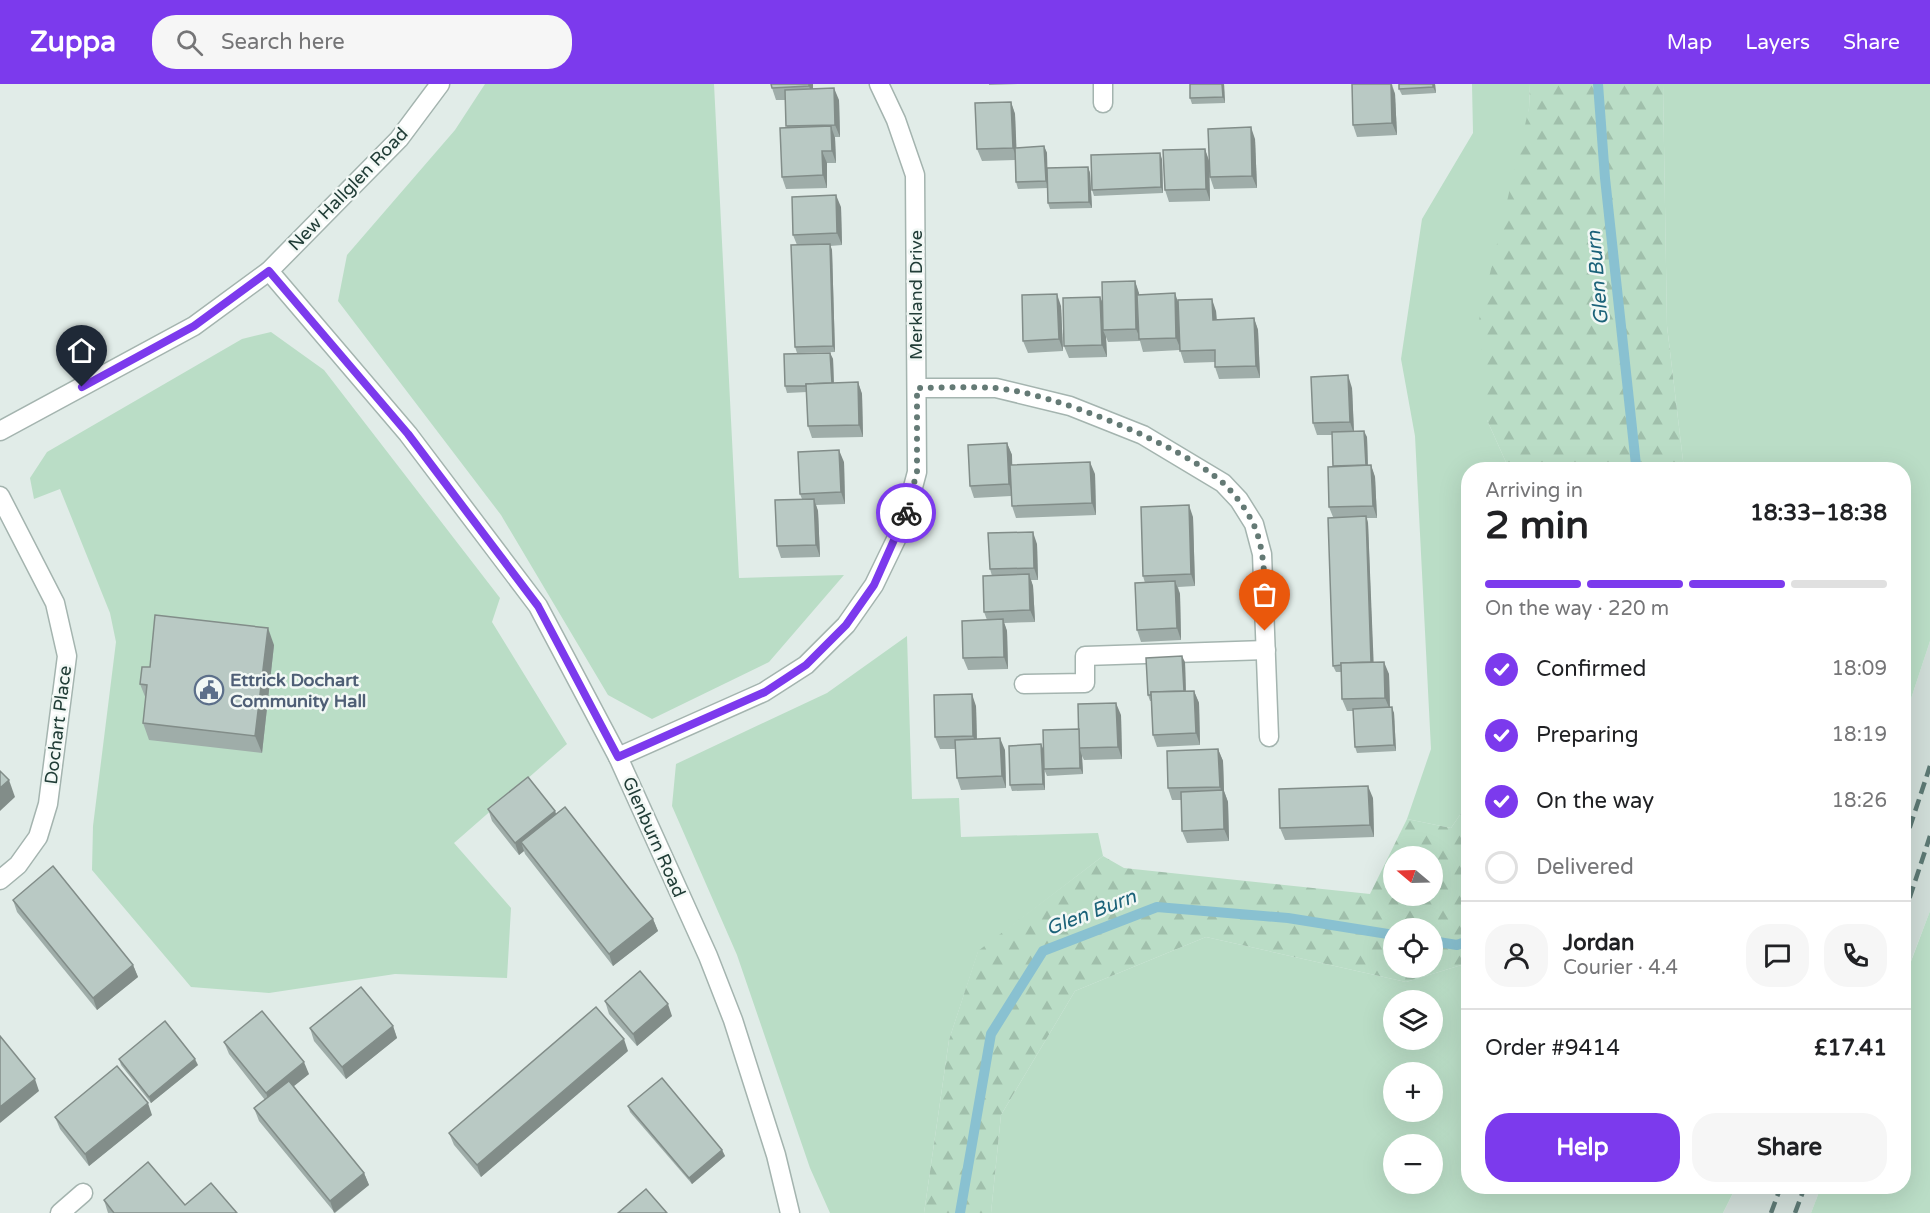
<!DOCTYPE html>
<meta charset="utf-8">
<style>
:root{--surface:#fff;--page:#f6f6f6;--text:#202124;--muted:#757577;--line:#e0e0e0;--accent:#7c3aed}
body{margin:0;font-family:"Varela Round",sans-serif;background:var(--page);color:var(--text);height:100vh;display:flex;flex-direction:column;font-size:22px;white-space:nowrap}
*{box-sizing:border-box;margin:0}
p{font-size:20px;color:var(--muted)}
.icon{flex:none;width:33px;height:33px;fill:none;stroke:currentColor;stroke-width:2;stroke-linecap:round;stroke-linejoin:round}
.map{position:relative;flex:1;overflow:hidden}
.details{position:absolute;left:1461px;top:378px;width:450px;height:732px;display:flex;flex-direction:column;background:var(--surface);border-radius:24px;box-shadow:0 6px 24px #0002}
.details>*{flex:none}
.needle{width:39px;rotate:289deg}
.buttons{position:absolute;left:1383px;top:762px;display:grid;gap:12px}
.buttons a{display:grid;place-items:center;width:60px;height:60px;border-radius:50%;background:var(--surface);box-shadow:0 6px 24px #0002;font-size:30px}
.pin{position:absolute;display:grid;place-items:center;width:51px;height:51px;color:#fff;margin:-62px -26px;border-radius:50% 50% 50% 0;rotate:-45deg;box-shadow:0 0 6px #0007}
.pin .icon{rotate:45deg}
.courier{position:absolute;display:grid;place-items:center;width:60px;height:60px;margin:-30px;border:4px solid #7c3aed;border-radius:50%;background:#fff;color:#222;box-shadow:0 2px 8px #0007}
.head em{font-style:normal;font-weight:700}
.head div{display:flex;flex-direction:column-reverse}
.head{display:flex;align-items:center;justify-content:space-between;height:102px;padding:0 24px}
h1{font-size:39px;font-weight:700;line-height:45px}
.bar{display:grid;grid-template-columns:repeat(4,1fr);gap:9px 6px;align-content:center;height:72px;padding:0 24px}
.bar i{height:8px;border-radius:4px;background:var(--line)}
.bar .active{background:var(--accent)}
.bar p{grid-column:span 4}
.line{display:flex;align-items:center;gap:15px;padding:0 24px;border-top:2px solid var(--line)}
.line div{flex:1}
.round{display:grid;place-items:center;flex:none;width:63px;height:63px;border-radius:24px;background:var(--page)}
ol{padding:0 24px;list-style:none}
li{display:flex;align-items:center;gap:18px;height:66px}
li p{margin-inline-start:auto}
li .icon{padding:6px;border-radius:50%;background:var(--accent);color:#fff;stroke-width:4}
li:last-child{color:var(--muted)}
li i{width:33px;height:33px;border:3px solid var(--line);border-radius:50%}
.action{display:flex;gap:12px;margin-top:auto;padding:12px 24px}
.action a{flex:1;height:69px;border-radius:24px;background:var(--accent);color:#fff;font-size:24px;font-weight:700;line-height:69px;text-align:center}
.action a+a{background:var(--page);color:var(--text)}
header{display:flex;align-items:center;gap:36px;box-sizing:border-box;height:84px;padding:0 30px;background:var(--accent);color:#fff}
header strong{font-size:28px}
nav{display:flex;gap:33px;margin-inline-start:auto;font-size:21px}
.search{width:420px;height:54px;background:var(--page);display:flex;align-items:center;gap:15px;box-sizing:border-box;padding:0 21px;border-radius:24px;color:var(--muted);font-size:22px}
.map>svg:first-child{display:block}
</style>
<header>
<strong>Zuppa</strong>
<div class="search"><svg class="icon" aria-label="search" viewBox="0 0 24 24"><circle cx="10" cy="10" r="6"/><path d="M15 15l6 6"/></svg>Search here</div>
<nav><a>Map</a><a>Layers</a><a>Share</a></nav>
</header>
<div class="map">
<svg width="1930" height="1129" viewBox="0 0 1930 1129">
<defs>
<pattern id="forest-firs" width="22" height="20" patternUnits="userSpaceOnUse" patternTransform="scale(1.5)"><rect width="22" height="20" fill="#baddc6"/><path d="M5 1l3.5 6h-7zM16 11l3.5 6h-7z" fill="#a0bfab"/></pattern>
</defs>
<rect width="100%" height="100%" fill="#e1ece8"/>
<!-- built -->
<g fill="#cfdcd7">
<polygon points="1930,557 1930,827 1904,895 1904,636"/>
<polygon points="1736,1103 1821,1103 1811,1129 1723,1129"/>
</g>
<!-- green -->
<g fill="#baddc6" fill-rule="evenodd">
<polygon points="485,0 714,0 739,494 844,491 769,578 652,635 608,611 501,431 338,217 347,171 455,46"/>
<polygon points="1472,0 1530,0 1529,24 1487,336 1509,385 1468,386 1468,719 1451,744 1407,735 1431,665 1415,352 1401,275 1422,135 1473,49"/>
<polygon points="1663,0 1930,0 1930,557 1904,636 1904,386 1684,385 1667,242"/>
<polygon points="271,248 324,286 500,514 492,538 567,660 454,759 511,824 507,894 395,890 269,909 191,903 92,786 93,742 116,558 110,529 60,405 34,415 30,394 47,368 242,255"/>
<polygon points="907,552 912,715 959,714 961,753 1098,749 1103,772 978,868 949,956 924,1129 830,1129 810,1084 737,871 672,722 676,680 827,609"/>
<polygon points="1930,827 1930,1129 1811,1129 1821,1103 1904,1102 1904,896"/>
<path d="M1206 853 1406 898 1468 879V1102L1736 1103 1723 1129H991L1001 1031 1075 907ZM1394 916H1432V956H1394ZM1394 988H1432V1028H1394ZM1394 1060H1432V1100H1394Z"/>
</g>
<!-- forest -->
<g fill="url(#forest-firs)" fill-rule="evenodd">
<polygon points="1530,0 1663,0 1667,242 1684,385 1509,385 1487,336 1479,236 1529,24"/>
<path d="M1468 719V879L1406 898 1206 853 1075 907 1001 1031 991 1129H924L949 956 978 867 1103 772 1124 784 1370 810 1407 735 1451 744ZM1394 772H1432V812H1394ZM1394 844H1432V884H1394Z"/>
</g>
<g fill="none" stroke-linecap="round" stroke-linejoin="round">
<!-- stream -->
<g stroke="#89c1d1" stroke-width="10">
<polyline points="1598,0 1605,94 1636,381 1634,386"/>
<polyline points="1432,857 1457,861 1468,857"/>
<polyline points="960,1129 991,950 1043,867 1157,823 1288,834 1394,851"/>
</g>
<!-- minor casing -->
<g stroke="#a4b4af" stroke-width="21">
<g id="minor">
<polyline points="1103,0 1103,19"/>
<polyline points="269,187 408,350 538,522 618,673 708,872 733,936 776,1071 790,1129"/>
<polyline points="917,304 996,304 1070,322 1143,351 1223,399 1239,416 1254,440 1262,470 1269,653"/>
<polyline points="0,347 194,242 269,187 399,55 440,0"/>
<polyline points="0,412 55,519 67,572 48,720 38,753 18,781 0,796"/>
<polyline points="1024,600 1085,599 1085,572 1266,566"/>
<polyline points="618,673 764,608 806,581 846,541 874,501 903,441 917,388 915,91 896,36 879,0"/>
<polyline points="60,1129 83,1109"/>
</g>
</g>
<!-- minor -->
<use href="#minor" stroke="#fff" stroke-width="18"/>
<!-- rail -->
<g stroke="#5c7873" stroke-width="4.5" stroke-dasharray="12 6" stroke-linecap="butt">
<polyline points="1904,761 1930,682"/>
<polyline points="1904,831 1930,752"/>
<polyline points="1771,1129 1781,1102"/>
<polyline points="1795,1129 1805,1102"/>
</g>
</g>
<!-- wall -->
<g fill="#9fada9">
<polygon points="813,0 813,5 839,16 840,53 835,53 836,79 827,79 827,104 786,105 782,93 787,44 785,16 776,16 772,4"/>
<polygon points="989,0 1018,0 989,1"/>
<polygon points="1190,0 1224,0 1225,19 1192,20 1190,14"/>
<polygon points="1352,0 1392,0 1395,10 1397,51 1357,53 1353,41"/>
<polygon points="1399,0 1435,0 1436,9 1402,11 1399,5"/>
<polygon points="1011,18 1015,30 1016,64 1044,62 1047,69 1047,84 1088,83 1090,89 1092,124 1050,125 1048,119 1048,104 1018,105 1016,98 1015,76 982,77 977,65"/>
<polygon points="1255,55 1257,104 1214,105 1210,93"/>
<polygon points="1205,65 1209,77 1210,117 1169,118 1165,106"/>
<polygon points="1162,75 1163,109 1094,112 1092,106"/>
<polygon points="841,123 842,161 830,162 832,166 835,268 797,269 795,263 797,161 793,151"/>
<polygon points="1135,197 1139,211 1178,217 1216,227 1217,236 1254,234 1258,246 1260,294 1219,295 1215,283 1215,278 1184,279 1180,266 1143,268 1140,257 1108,258 1106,253 1107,273 1069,274 1064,262 1100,213 1103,219"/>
<polygon points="1061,222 1063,267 1028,269 1023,257"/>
<polygon points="830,269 833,275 834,299 858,298 862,310 863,353 812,354 808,342 807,308 787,309 785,302"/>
<polygon points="1352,304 1354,347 1367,353 1368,381 1371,381 1375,393 1377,434 1367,434 1368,439 1373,578 1389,590 1390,623 1394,629 1396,667 1357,669 1355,663 1353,627 1347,627 1342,615 1341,588 1336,588 1333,582 1333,433 1329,423 1333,382 1332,351 1317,351 1313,339"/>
<polygon points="1007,359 1012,371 1012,381 1095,390 1096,431 1016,434 1012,422 1011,412 974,414 970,402"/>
<polygon points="844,378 845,420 816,421 818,427 820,473 781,474 777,462 802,415 800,410"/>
<polygon points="1193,433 1195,502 1178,503 1180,510 1181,556 1141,558 1137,546 1145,499 1143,492"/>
<polygon points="1037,460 1038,496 1031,496 1033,502 1035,538 1004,539 1007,547 1008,585 968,586 963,574 987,536 984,528 992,492 990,485"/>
<polygon points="274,561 262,669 149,656 143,639 146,615 140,600 150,583"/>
<polygon points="1185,578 1186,607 1194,607 1199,619 1200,661 1157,663 1153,651 1151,617 1150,617 1148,611"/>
<polygon points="976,622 977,655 1005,666 1006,704 961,706 957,694 956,665 940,665 935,653"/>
<polygon points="1121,631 1122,675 1084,676 1082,672 1083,690 1047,692 1044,685 1079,645"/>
<polygon points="1041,660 1044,667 1045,706 1012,707 1010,701"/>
<polygon points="1218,665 1223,677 1224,707 1228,718 1229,757 1187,759 1182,747 1182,716 1172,716 1168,704"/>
<polygon points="1373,714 1374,753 1285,756 1280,744"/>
<polygon points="488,725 555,727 556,730 653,835 658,847 613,882 525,770 524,767 519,771 492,737"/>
<polygon points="13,816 133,881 138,893 97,926 17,828"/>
<polygon points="605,917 672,932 637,962 609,930"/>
<polygon points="393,942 397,954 346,995 314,957 310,944"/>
<polygon points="224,958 309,990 294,1002 364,1089 369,1101 335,1129 259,1037 254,1024 265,1016 229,970"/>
<polygon points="628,967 481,1093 454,1061 449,1049"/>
<polygon points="119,975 198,981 151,1019 121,981"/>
<polygon points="628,1022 722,1066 725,1072 692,1100 630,1028"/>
<polygon points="152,1031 89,1082 60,1045 55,1033"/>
<polygon points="104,1116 185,1121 237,1129 108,1129"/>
</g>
<!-- shaded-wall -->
<g fill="#828d89">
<polygon points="809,0 813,0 813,14 809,2"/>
<polygon points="1222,0 1224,0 1225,19 1223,13"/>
<polygon points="1391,0 1395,10 1397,51 1392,39"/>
<polygon points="1433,0 1435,0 1436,9 1433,3"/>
<polygon points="834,4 839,16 840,53 835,41"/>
<polygon points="1011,18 1015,30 1017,76 1013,64"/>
<polygon points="831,42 835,54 836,79 832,67"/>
<polygon points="1251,43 1255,55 1257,104 1252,92"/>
<polygon points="1044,62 1047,69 1048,104 1046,97"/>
<polygon points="1205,65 1209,77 1210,117 1206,105"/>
<polygon points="822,67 827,79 827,104 823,91"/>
<polygon points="1160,69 1162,75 1163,109 1161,103"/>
<polygon points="1088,83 1090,89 1092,124 1089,118"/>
<polygon points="836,111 841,123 842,161 837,149"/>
<polygon points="830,160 832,166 835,268 833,262"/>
<polygon points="1135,197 1139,209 1141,257 1136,245"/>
<polygon points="1175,209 1179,221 1181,266 1176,254"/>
<polygon points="1057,210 1061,222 1063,267 1059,255"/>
<polygon points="1100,213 1105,225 1103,246 1106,253 1107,273 1102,261"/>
<polygon points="1212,215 1216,227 1217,248 1213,236"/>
<polygon points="1254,234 1258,246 1260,294 1256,282"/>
<polygon points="830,269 833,275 834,307 832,301"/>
<polygon points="1348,291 1352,304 1354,350 1350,338"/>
<polygon points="858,298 862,310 863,353 859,341"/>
<polygon points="1364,347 1367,353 1368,388 1366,382"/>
<polygon points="1007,359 1012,371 1013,412 1009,400"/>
<polygon points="839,366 844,378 845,420 841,408"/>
<polygon points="1090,378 1095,390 1096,431 1092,419"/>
<polygon points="1371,381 1375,393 1377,434 1373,422"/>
<polygon points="814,415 818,427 820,473 816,461"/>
<polygon points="1189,421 1193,433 1195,502 1191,490"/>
<polygon points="1366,432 1368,439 1374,587 1371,581"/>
<polygon points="1033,448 1037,460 1038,496 1034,484"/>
<polygon points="1029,490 1033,502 1035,538 1030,526"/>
<polygon points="1175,497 1180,510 1181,556 1177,544"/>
<polygon points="1003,535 1007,547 1008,585 1004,573"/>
<polygon points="268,544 274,561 262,669 255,652"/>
<polygon points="1182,572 1185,578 1186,616 1184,610"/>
<polygon points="1384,578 1389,590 1390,626 1385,614"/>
<polygon points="1194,607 1199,619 1200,661 1196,649"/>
<polygon points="972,610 976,622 977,664 973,652"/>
<polygon points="1116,619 1121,631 1122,675 1118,663"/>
<polygon points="1392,623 1394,629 1396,667 1394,661"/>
<polygon points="1000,654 1005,666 1006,704 1002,692"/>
<polygon points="1041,660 1044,667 1045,706 1043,700"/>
<polygon points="1218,665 1223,677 1224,707 1228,718 1229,757 1224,745 1224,714 1220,703"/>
<polygon points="1080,666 1082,672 1083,690 1080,684"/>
<polygon points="9,696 15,713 0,727 0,704"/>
<polygon points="1368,702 1373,714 1374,753 1370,741"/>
<polygon points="555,727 559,739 521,758 524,767 519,771 515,759"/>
<polygon points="653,835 658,847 613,882 609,870"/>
<polygon points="133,881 138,893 97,926 93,914"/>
<polygon points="668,920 672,932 637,962 633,950"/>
<polygon points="393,942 397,954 346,995 342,983"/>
<polygon points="624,955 628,967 481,1093 477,1081"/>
<polygon points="195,975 198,981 151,1019 149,1013"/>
<polygon points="304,978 309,990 270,1021 266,1009"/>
<polygon points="35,995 39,1007 0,1039 0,1023"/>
<polygon points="148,1019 152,1031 89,1082 85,1070"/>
<polygon points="722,1066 725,1072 692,1100 689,1094"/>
<polygon points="364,1089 369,1101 334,1129 330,1117"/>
</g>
<!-- building -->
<g fill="#b9c9c4" stroke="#828d89" stroke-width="1.5">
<polygon points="771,0 809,0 809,2 772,4"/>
<polygon points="1190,0 1222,0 1223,13 1190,14"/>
<polygon points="1352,0 1391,0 1392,39 1353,41"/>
<polygon points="1399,0 1433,0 1433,3 1399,5"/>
<polygon points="834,4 835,41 786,42 785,6"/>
<polygon points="1011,18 1013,64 977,65 975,19"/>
<polygon points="831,42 832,67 822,67 823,91 782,93 780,44"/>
<polygon points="1251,43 1252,92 1210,93 1208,45"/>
<polygon points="1044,62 1046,97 1016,98 1015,64"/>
<polygon points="1205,65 1206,105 1165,106 1163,66"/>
<polygon points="1160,69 1161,103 1092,106 1091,71"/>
<polygon points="1088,83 1089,118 1048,119 1047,84"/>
<polygon points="836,111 837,149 793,151 792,113"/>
<polygon points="830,160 833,262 795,263 791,161"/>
<polygon points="1135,197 1136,245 1103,246 1102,198"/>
<polygon points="1175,209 1176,254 1139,255 1137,211"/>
<polygon points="1057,210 1059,255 1023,257 1022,211"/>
<polygon points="1100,213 1102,261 1064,262 1063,214"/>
<polygon points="1212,215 1213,236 1254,234 1256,282 1215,283 1215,266 1180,267 1178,216"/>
<polygon points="830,269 832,299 806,300 806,302 785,302 784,270"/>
<polygon points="1348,291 1350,338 1313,339 1311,293"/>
<polygon points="858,298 859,341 808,342 806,300"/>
<polygon points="1364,347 1366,381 1333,382 1332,348"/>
<polygon points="1007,359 1009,400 970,402 968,361"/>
<polygon points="839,366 841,408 800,410 798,368"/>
<polygon points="1090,378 1092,419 1012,422 1010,381"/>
<polygon points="1371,381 1373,422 1329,423 1328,383"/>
<polygon points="814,415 816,461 777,462 775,416"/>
<polygon points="1189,421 1191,490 1143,492 1141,423"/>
<polygon points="1366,432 1371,578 1341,579 1341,581 1333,582 1328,434"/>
<polygon points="1033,448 1034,484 990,485 988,449"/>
<polygon points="1029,490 1030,526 984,528 983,492"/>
<polygon points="1175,497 1177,544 1137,546 1135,499"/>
<polygon points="155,531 268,544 255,652 143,639 147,601 140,600 142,583 150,583"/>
<polygon points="1003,535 1004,573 963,574 962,537"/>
<polygon points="1182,572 1184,607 1151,608 1151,611 1148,611 1146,574"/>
<polygon points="1384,578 1385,614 1342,615 1341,579"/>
<polygon points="1194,607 1196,649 1153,651 1151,608"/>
<polygon points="972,610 973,652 935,653 934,611"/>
<polygon points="1116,619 1118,663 1079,664 1078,620"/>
<polygon points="1392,623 1394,661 1355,663 1353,625"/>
<polygon points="1079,645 1080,684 1044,685 1043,646"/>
<polygon points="1000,654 1002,692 957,694 955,656"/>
<polygon points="1041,660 1043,700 1010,701 1009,662"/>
<polygon points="1218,665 1220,703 1168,704 1167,667"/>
<polygon points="0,687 9,696 0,704"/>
<polygon points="528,693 555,727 515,759 488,725"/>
<polygon points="1368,702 1370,741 1280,744 1279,705"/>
<polygon points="1223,706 1224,745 1182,747 1181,708"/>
<polygon points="565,723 653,835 609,870 521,758"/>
<polygon points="53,782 133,881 93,914 13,816"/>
<polygon points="640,887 668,920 633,950 605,917"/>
<polygon points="361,903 393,942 342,983 310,944"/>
<polygon points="596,923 624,955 477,1081 449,1049"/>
<polygon points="262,927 304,978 266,1009 224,958"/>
<polygon points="165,937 195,975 149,1013 119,975"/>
<polygon points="0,952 35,995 0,1023"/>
<polygon points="117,982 148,1019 85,1070 55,1033"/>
<polygon points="662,994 722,1066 689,1094 628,1022"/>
<polygon points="289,997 364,1089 330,1117 254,1024"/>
<polygon points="148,1078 185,1121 211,1099 237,1129 114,1129 104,1116"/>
<polygon points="646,1105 667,1129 618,1129"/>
</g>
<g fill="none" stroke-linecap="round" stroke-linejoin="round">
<!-- done -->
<path stroke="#647a75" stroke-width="6" stroke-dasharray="0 10.8" d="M906 429 917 388V304C942 304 969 302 994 304 1052 308 1181 361 1223 399 1235 410 1246 425 1253 439 1268 471 1264 513 1265 547"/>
<!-- route -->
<polyline stroke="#7c3aed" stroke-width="8" points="82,303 194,242 269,187 408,350 538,522 618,673 765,608 806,581 846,541 874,501 906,429"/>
</g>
<!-- icons -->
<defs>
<g id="civic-ring" transform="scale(1.5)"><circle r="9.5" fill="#f2f8f5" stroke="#5c6f8a" stroke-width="1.5"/><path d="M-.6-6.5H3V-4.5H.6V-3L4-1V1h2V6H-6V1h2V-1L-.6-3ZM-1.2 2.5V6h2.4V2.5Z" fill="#5c6f8a"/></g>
</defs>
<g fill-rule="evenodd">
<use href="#civic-ring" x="209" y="606"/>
</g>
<g text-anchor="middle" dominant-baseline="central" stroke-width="5" stroke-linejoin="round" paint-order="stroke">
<!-- street labels -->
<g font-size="18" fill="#213d37" stroke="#f2f8f5">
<text transform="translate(348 105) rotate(-46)">New Hallglen Road</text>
<text transform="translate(916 211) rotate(-90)">Merkland Drive</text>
<text transform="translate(58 641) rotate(-83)">Dochart Place</text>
<text transform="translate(654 753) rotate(66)">Glenburn Road</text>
</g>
<!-- service labels -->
<g font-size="18" font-weight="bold" fill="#4e5e75" stroke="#f2f8f5" text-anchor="start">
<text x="230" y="596">Ettrick Dochart<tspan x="230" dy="21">Community Hall</tspan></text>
</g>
<!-- water labels -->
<g font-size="20" font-style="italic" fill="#1b6279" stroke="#f2f8f5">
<text transform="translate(1598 194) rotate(-95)">Glen Burn</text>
<text transform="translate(1091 829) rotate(-21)">Glen Burn</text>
</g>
</g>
</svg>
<div class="buttons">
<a><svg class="needle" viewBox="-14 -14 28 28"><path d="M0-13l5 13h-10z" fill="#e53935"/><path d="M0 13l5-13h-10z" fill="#757577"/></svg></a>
<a><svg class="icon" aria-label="locate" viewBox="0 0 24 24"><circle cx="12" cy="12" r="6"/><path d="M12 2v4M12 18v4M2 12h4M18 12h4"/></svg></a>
<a><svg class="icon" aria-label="layers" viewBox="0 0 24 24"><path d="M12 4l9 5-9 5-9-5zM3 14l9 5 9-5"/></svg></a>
<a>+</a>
<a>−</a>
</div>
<div class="pin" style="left:1265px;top:547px;background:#ea580c"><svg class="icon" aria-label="bag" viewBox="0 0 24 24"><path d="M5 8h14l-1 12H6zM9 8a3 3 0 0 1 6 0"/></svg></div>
<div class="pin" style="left:82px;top:303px;background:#1f2937"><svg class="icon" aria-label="home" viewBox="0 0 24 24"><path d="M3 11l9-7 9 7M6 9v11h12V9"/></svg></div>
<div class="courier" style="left:906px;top:429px"><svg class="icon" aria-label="bike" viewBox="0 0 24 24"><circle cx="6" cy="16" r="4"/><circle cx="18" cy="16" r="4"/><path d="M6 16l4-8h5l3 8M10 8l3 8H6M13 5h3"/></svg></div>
<section class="details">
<div class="head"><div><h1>2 min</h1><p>Arriving in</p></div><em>18:33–18:38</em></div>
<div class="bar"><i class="active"></i><i class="active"></i><i class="active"></i><i></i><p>On the way · 220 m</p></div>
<ol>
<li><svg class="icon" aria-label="check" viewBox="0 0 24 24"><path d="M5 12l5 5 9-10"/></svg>Confirmed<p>18:09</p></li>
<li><svg class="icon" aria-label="check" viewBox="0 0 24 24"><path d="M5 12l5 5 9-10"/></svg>Preparing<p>18:19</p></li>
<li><svg class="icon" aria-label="check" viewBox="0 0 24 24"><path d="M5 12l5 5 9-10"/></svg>On the way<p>18:26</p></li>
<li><i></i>Delivered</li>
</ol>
<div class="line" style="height:108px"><a class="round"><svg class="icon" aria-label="person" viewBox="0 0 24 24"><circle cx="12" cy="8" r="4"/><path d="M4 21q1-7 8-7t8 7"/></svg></a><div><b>Jordan</b><p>Courier · 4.4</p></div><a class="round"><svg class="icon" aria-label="chat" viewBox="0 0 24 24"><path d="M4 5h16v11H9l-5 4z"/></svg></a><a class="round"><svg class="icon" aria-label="phone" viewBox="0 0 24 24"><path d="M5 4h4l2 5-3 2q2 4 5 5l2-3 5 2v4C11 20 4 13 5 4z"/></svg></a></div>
<div class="line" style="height:78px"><div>Order #9414</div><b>£17.41</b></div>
<div class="action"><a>Help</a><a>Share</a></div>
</section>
</div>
